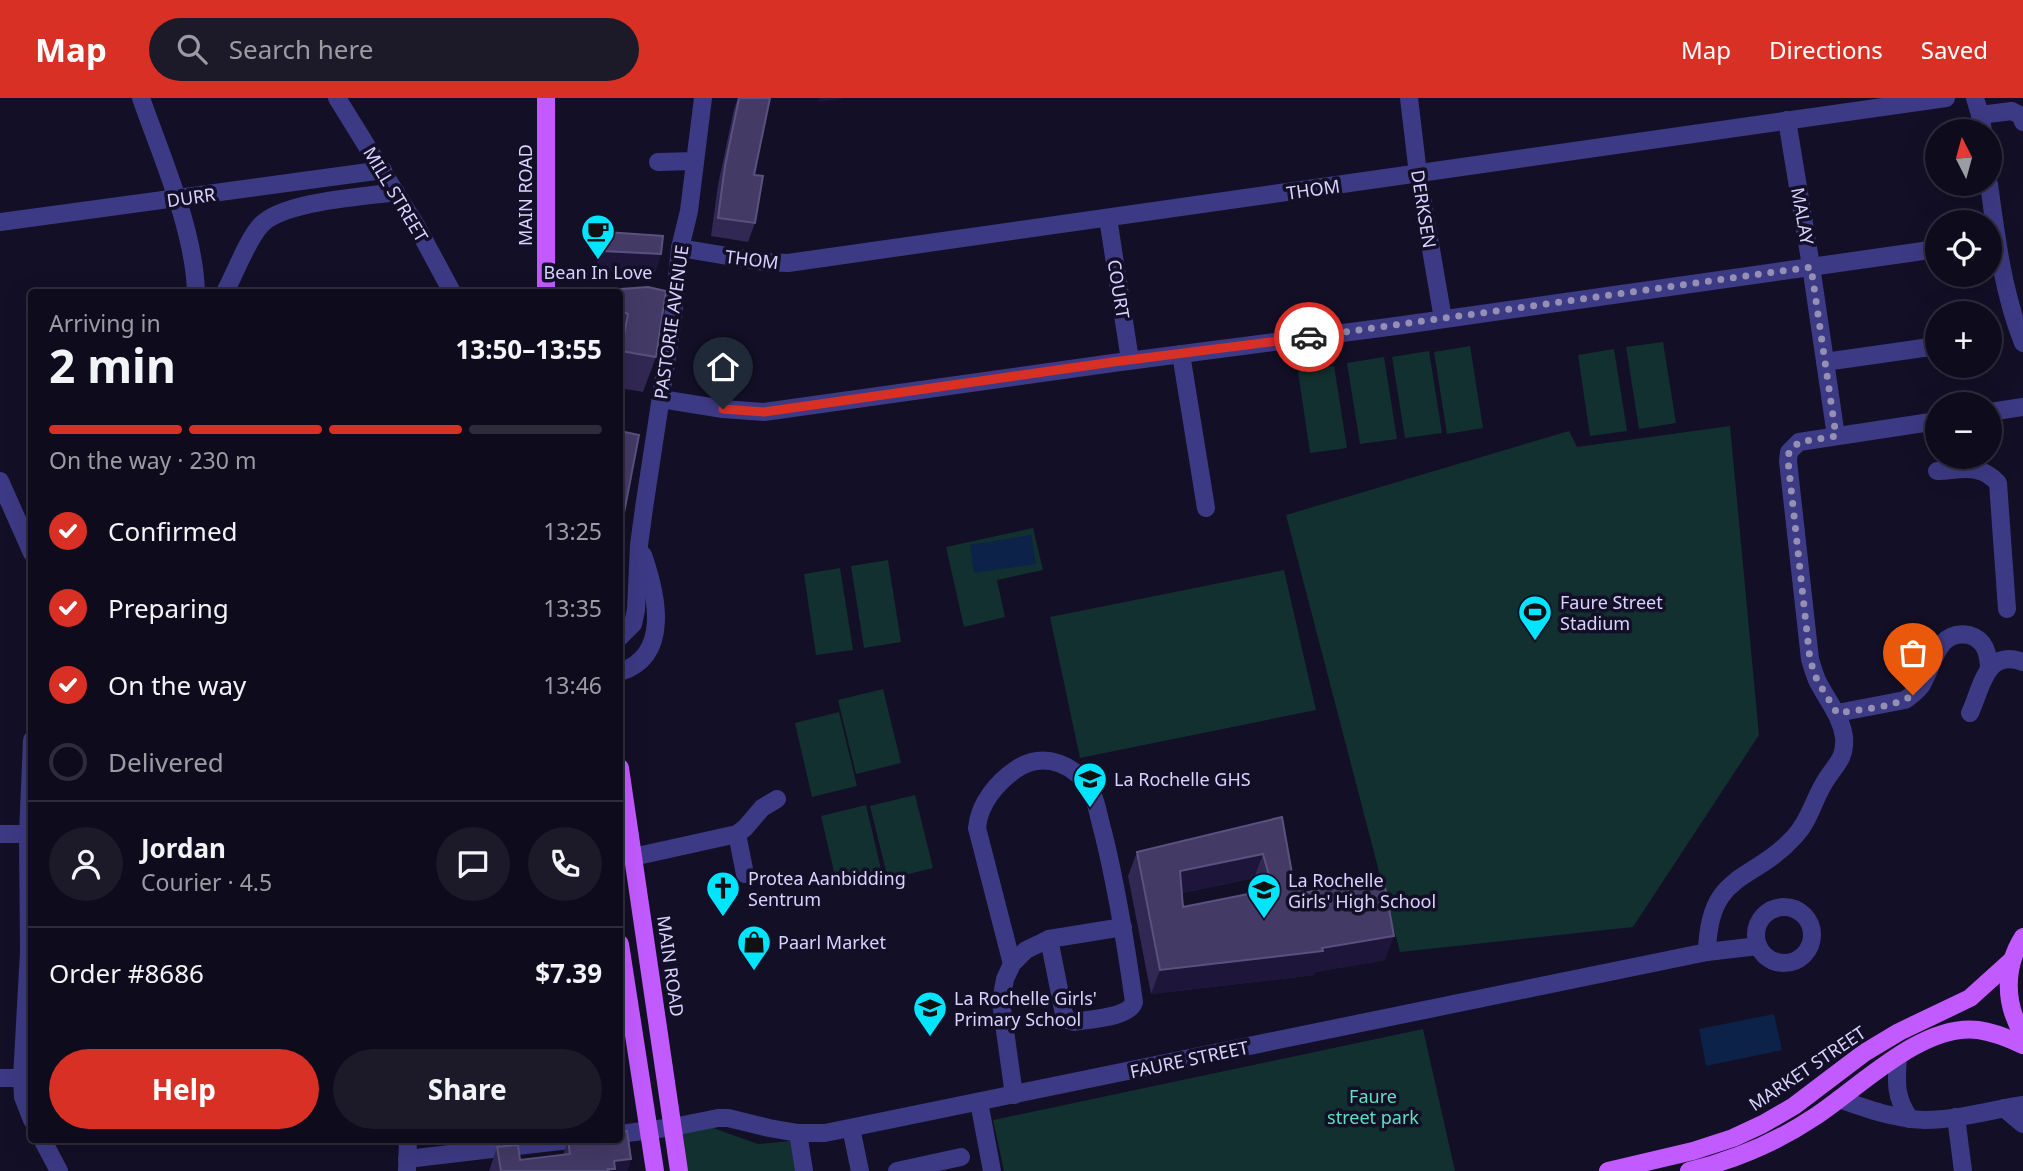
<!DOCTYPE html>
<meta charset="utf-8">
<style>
:root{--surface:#0e0b1c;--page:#1c1929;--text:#f1f3f6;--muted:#9b9ba3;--line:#2e2b3b;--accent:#d93025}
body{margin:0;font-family:"Noto Sans",sans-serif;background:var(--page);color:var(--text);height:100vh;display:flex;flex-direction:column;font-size:26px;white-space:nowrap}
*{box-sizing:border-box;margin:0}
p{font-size:23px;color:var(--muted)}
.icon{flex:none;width:38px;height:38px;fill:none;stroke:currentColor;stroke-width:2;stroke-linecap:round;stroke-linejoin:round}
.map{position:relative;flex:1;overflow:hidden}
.sheet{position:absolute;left:28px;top:191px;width:595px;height:854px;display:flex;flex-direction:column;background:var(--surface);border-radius:7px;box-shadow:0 7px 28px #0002,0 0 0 2px var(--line)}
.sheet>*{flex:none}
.needle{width:46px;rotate:354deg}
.controls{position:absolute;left:1925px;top:21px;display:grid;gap:14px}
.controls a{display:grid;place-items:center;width:77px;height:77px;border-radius:50%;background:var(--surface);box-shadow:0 7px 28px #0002,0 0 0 2px var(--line);font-size:35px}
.pin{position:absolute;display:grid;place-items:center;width:60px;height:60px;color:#fff;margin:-72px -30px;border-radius:50% 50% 50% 0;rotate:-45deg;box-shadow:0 0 7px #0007}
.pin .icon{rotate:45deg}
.courier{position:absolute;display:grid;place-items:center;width:70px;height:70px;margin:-35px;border:5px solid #d93025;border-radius:50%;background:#fff;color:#222;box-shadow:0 2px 9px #0007}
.head em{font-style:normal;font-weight:700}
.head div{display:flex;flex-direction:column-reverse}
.head{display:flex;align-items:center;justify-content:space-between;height:119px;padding:0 21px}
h1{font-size:46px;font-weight:700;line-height:52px}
.bar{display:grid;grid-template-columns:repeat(4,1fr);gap:10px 7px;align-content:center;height:84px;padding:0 21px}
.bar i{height:9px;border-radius:5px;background:var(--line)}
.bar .active{background:var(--accent)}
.bar p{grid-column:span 4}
.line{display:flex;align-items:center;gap:18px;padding:0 21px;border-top:2px solid var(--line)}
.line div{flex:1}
.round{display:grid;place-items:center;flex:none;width:74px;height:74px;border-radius:37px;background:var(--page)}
ol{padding:0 21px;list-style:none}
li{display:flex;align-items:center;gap:21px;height:77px}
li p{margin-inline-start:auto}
li .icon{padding:7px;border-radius:50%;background:var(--accent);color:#fff;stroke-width:4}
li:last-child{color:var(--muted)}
li i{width:38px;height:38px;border:4px solid var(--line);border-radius:50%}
.action{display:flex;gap:14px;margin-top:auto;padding:14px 21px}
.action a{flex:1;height:80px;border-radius:42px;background:var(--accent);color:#fff;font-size:28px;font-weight:700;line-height:80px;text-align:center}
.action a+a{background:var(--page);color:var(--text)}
header{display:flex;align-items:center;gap:42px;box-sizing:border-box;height:98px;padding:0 35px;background:var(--accent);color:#fff}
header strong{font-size:33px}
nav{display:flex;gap:38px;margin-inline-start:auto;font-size:24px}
.search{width:490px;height:63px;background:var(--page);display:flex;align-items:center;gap:18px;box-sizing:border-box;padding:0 24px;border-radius:38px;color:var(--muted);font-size:26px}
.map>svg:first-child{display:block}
</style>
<header>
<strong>Map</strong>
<div class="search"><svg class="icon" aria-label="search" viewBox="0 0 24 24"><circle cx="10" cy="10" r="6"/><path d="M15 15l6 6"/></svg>Search here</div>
<nav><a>Map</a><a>Directions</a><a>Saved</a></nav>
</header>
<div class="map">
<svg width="2023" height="1073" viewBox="0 0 2023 1073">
<rect width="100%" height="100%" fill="#130f26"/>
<!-- green -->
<g fill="#12302f">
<polygon points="1663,244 1676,325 1639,331 1626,249"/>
<polygon points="1470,248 1483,330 1447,336 1434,254"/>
<polygon points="1614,251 1627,333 1590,338 1578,257"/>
<polygon points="1429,253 1442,335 1405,340 1392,259"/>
<polygon points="1384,259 1397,341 1360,346 1347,265"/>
<polygon points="1334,268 1347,350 1310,355 1298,273"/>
<polygon points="1730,328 1759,637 1633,829 1400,854 1286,417 1569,333 1577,349"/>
<polygon points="1033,430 1043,472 997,482 1005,519 964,529 946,449"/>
<polygon points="888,462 901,544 864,550 851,468"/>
<polygon points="840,470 853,552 816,557 804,476"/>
<polygon points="1284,472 1316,612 1080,660 1050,519"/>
<polygon points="883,591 901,665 856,676 838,602"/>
<polygon points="839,614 857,688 812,699 795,625"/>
<polygon points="915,697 933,770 888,781 870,708"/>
<polygon points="866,707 883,780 838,791 821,718"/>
<polygon points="1423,931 1455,1073 1004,1073 993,1022"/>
<polygon points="702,1026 758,1046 790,1043 795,1073 682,1073 674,1031"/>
</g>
<!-- water -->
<g fill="#0c2248">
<polygon points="1031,437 1036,466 974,475 970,447"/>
<polygon points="1774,916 1782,952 1706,968 1699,931"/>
</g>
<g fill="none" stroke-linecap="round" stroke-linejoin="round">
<!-- minor -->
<g stroke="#3d3a85" stroke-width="18">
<path d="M141 0C162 60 194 131 196 194"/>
<polyline points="337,0 417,129 452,194"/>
<polyline points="1409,0 1418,76 1443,221"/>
<polyline points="1975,0 1980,17 1983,33"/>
<polyline points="1980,17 2012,13 2021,18 2023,24"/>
<polyline points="1787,22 1811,168 1836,338"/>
<polyline points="658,64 695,63"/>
<path d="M1989 86C1996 138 2003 195 2023 245"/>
<polyline points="1108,120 1130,262"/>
<polyline points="0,124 383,72"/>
<polyline points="680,150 763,164 788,165 1946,0"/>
<path d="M225 194C235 176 247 142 261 127 284 103 363 99 396 94"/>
<polyline points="1181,256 1206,410"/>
<polyline points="1825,264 1937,248"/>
<polyline points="661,301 723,311 764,314 1113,265 1396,228 1937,151"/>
<polyline points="1990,314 2023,309"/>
<path d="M1937 373C1962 372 1980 365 1998 385L2007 511"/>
<polyline points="0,383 32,455"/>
<polyline points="620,539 633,526 636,512 639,447 644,410 673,220 680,150 689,113 703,0"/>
<path d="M620 574C671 558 657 497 643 457"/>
<path d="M1837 615 1905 602C1911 598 1916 594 1921 588 1934 568 1936 531 1969 537 1976 539 1982 544 1985 550 1988 557 1989 565 1989 572"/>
<path d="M1970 615C1982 589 1986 550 2023 564"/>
<polyline points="32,642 28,736 29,854 22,980 23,999 32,1022"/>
<polyline points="0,736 32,736"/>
<polyline points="737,736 745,776"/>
<polyline points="633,759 737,736 745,730 762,710 777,701"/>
<circle cx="1784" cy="837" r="28"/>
<path d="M1707 854C1709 772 1752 786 1795 738 1809 723 1813 704 1823 687 1833 668 1846 663 1844 639 1841 617 1826 601 1817 582 1814 575 1812 568 1810 561L1788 363 1789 354 1799 344 1937 323"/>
<path d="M1012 866 977 730C979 705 998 683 1018 670 1045 653 1076 667 1091 693 1097 704 1099 721 1103 734 1117 790 1126 847 1134 904 1129 920 1090 921 1074 924L1068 922 1064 916 1049 841"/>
<path d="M1898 959C1896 984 1895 1000 1910 1021"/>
<polyline points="0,980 22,980"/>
<polyline points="1014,997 1001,904 1005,881 1012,866 1026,852 1049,841 1123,829"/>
<path d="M1839 1001C1867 1011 1895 1021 1925 1022 1957 1022 1991 1012 2023 1007"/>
<polyline points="979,1004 992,1073"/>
<polyline points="2004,1010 2023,1026"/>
<polyline points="1956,1019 1963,1073"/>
<polyline points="851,1030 860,1073"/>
<polyline points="798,1035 804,1073"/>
<polyline points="620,1036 673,1029 718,1020 728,1020 769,1030 798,1035 825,1035 1707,854 1758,848"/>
<polyline points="42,1041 59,1073"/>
<polyline points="407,1061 578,1041"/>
<polyline points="407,1073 408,1041"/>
<polyline points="897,1073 961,1059"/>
</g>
<!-- major -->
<g stroke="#c25bff" stroke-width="18">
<polyline points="546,0 546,194"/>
<polyline points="620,670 679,1073"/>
<path d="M2023 839C2004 869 2004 906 2023 936"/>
<polyline points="620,846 655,1073"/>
<polyline points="1608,1073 1693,1053 1733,1040 1763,1026 1794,1008 1864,955 1899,934 1970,900 2011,863"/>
<path d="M1689 1073C1735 1062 1777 1044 1816 1018 1860 989 1922 925 1978 932 1994 934 2008 940 2023 947"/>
</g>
</g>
<!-- wall -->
<g fill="#312854" fill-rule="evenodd">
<polygon points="738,0 770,0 754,77 755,125 748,144 711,138 718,87 734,11"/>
<polygon points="606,134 661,156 655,174 596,172 599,153"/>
<polygon points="621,191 656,259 643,294 620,290 620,196"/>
<path d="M1282 719 1294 787 1385 862 1315 874 1314 877 1151 896 1128 778 1137 754ZM1254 780 1258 794 1183 809 1182 795Z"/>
<polygon points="568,1042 631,1061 627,1073 489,1073 497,1049 520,1062 563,1057"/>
</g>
<!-- shaded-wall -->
<g fill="#1d163a">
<polygon points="820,0 842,0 842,1 818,4"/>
<polygon points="603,153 661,156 655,174 596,172"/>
<polygon points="1263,756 1254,780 1171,797 1180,773"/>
<polygon points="1394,838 1385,862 1315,874 1314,877 1151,896 1160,872 1322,850"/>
<polygon points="631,1061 627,1073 608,1073 614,1063"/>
</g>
<!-- building -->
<g fill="#433a66" stroke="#5a527e" stroke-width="2" fill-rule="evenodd">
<polygon points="739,0 770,0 754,77 763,78 755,125 718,120 725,68"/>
<polygon points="606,134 663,138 661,156 603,153"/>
<polygon points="648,189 666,193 656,259 621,253 628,216 620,213 621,191"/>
<polygon points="620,333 639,337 620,436"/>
<path d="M1282 719 1294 787 1300 786 1304 795 1383 778 1394 838 1322 850 1323 853 1160 872 1137 754ZM1263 756 1273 791 1183 809 1180 773Z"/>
<polygon points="627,1033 631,1061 614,1063 615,1071 608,1071 609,1073 501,1073 497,1049 518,1047 520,1062 570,1056 568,1042 576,1041 620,1041 620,1034"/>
</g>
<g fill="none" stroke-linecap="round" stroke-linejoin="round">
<!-- done -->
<path stroke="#948fb3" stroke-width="7" stroke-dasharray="0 12.6" d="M1309 239 1811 169 1836 338 1799 344 1789 354 1788 363 1810 562 1817 582 1837 615C1862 611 1892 610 1913 597"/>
<!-- route -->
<polyline stroke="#d93025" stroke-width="9" points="723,311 764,314 1113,264 1309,239"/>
</g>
<!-- icons -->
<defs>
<g id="cafe-pin" transform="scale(1.75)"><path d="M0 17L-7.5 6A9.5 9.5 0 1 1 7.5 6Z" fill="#00e5ff" stroke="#130f26"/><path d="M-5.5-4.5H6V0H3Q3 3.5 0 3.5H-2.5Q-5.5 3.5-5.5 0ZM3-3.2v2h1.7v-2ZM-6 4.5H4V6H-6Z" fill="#111"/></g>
<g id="stadium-pin" transform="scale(1.75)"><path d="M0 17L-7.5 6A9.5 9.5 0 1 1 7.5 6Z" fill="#00e5ff" stroke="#130f26"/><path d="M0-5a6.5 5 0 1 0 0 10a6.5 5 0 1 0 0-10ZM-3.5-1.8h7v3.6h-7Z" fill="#111"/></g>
<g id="school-pin" transform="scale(1.75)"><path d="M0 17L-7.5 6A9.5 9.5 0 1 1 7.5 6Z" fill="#00e5ff" stroke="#130f26"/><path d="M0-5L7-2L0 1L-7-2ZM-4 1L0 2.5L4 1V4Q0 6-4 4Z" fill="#111"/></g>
<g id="church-pin" transform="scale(1.75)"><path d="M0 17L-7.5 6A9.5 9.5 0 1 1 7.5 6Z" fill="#00e5ff" stroke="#130f26"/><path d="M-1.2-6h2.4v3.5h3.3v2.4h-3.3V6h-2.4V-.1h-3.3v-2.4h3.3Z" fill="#111"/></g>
<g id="shop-pin" transform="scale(1.75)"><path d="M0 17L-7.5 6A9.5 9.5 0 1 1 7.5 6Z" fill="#00e5ff" stroke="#130f26"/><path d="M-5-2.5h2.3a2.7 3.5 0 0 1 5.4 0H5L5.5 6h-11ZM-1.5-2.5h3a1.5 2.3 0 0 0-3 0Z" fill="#111"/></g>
</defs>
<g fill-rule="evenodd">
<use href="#cafe-pin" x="598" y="133"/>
<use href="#stadium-pin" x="1535" y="514"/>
<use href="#school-pin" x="1090" y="681"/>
<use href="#church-pin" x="723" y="790"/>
<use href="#school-pin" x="1264" y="792"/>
<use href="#shop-pin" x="754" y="844"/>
<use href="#school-pin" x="930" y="910"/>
</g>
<g text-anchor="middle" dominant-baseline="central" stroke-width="7" stroke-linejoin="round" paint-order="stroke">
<!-- street labels -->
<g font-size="18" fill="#d9d4ff" stroke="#130f26">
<text transform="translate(1313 91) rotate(-8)">THOM</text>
<text transform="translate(396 96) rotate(59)">MILL STREET</text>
<text transform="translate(525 97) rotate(-90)">MAIN ROAD</text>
<text transform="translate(191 99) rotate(-8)">DURR</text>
<text transform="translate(1424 111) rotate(81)">DERKSEN</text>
<text transform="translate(1803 118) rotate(80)">MALAY</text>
<text transform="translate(752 161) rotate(7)">THOM</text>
<text transform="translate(1119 191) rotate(81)">COURT</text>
<text transform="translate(671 224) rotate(-82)">PASTORIE AVENUE</text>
<text transform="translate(671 868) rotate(82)">MAIN ROAD</text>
<text transform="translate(1189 961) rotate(-12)">FAURE STREET</text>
<text transform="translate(1807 970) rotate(-34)">MARKET STREET</text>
</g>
<!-- poi labels -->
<g font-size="18" fill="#d9d4ff" stroke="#130f26" text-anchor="start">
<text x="598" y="174" text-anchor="middle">Bean In Love</text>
<text x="1560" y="504">Faure Street<tspan x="1560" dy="21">Stadium</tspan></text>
<text x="1114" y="681">La Rochelle GHS</text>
<text x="748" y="780">Protea Aanbidding<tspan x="748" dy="21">Sentrum</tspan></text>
<text x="1288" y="782">La Rochelle<tspan x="1288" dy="21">Girls' High School</tspan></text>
<text x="778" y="844">Paarl Market</text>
<text x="954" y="900">La Rochelle Girls'<tspan x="954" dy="21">Primary School</tspan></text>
</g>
<!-- park labels -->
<g font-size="18" fill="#5fe0c0" stroke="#130f26">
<text x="1373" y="998">Faure<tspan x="1373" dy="21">street park</tspan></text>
</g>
</g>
</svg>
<div class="controls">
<a><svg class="needle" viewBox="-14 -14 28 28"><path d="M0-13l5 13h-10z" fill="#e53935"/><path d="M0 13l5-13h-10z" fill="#9b9ba3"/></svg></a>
<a><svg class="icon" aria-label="locate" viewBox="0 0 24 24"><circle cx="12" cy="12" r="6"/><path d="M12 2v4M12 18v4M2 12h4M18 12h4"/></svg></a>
<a>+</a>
<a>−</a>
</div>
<div class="pin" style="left:1913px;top:597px;background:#ea580c"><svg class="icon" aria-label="bag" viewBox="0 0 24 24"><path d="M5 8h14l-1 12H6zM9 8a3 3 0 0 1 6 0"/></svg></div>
<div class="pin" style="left:723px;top:311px;background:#1f2937"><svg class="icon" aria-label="home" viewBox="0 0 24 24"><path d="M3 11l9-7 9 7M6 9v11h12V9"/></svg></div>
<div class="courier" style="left:1309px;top:239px"><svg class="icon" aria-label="car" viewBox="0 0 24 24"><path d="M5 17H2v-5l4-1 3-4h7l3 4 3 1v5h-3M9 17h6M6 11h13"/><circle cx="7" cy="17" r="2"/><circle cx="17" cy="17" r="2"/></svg></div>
<section class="sheet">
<div class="head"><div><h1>2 min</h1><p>Arriving in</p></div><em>13:50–13:55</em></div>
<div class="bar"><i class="active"></i><i class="active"></i><i class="active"></i><i></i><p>On the way · 230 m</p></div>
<ol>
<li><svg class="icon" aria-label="check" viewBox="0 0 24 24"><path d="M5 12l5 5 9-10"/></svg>Confirmed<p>13:25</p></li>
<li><svg class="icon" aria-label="check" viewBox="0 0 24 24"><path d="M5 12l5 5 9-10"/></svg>Preparing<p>13:35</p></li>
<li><svg class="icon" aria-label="check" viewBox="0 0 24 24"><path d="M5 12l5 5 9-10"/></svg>On the way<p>13:46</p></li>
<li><i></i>Delivered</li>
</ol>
<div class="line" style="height:126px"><a class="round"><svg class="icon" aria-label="person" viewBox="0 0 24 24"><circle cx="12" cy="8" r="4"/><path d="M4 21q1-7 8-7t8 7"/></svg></a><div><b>Jordan</b><p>Courier · 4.5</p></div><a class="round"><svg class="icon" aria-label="chat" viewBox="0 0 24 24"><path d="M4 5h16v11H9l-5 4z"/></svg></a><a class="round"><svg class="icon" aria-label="phone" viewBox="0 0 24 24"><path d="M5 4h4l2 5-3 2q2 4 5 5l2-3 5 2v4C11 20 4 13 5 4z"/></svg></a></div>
<div class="line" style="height:91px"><div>Order #8686</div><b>$7.39</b></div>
<div class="action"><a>Help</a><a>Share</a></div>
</section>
</div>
